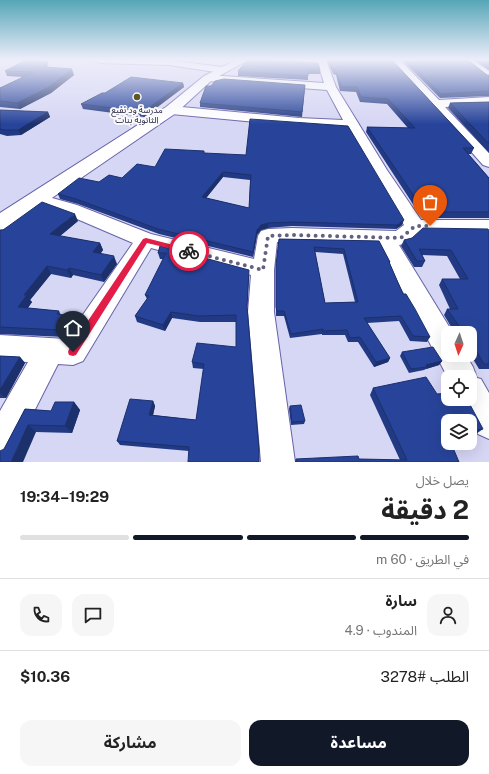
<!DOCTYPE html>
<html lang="ar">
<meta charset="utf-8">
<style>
:root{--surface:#fff;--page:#f6f6f6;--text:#222;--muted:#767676;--line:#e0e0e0;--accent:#111827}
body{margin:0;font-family:"Public Sans","Noto Sans Arabic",sans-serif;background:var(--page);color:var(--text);direction:rtl;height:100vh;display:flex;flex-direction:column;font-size:15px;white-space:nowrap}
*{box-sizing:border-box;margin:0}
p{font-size:13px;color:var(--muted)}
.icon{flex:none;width:22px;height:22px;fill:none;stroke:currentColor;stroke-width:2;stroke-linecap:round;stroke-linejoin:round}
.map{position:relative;height:462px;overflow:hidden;direction:ltr}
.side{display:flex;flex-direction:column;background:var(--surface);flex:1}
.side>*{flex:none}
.needle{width:26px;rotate:183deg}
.fabs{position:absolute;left:441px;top:326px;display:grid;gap:8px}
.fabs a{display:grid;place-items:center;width:36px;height:36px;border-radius:8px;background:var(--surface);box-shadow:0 4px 16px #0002;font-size:20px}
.pin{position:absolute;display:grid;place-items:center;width:34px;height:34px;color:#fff;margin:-41px -17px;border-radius:50% 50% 50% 0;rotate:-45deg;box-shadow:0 0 4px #0007}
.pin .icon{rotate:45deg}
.courier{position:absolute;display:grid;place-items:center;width:40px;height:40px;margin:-20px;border:3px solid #e11d48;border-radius:50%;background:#fff;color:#222;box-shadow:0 1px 5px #0007}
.head em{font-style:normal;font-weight:700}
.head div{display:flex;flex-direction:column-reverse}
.head{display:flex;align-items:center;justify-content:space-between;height:68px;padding:0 20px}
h1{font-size:26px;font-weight:700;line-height:30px}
.bar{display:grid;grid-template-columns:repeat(4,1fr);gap:6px 4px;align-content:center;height:48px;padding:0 20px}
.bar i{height:5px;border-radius:3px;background:var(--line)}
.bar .active{background:var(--accent)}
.bar p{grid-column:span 4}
.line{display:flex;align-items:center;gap:10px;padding:0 20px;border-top:1px solid var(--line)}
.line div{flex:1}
.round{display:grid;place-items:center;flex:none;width:42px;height:42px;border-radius:12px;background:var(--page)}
.action{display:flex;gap:8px;margin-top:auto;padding:8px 20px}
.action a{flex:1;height:46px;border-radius:12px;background:var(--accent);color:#fff;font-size:16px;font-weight:700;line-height:46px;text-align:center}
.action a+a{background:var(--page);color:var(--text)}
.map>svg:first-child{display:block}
</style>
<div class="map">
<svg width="489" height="462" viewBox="0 0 489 462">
<rect width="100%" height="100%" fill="#d6d6f5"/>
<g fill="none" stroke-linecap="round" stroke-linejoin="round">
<!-- street casing -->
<g stroke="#6862a8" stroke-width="2">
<g id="street">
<polygon points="166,60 222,67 227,70 222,73 169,65 166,64 164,62"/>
<polygon points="258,60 326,60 336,87 387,170 421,220 489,220 489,234 420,233 408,243 399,245 453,333 448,333 448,355 466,355 473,367 477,378 481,379 489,393 489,439 478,434 459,399 470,399 470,377 448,378 378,244 277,242 274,270 274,312 295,462 261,462 248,312 251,275 151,248 83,361 73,365 58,364 12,455 0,460 0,411 28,362 0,361 0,335 66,339 133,243 63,213 32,203 29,199 32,195 38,194 77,205 151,234 254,259 258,236 261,231 268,229 292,228 396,231 404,225 371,170 348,128 299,126 171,114 167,113 165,110 167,107 171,106 299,118 343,120 327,90 208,81 203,78 208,75 324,83 319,66 263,63"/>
<polygon points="390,60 400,60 439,100 489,97 489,105 445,107 489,153 489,167 483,165"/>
<polygon points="464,60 473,60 489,71 489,79 485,78"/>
</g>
</g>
<!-- secondary casing -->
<g stroke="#6862a8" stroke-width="2">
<g id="secondary">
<polygon points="94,60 172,60 174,62 169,65 99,63"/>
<polygon points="236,60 248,60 212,80 176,113 8,228 0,230 0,213 166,107 204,76"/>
</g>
</g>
<!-- street -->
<use href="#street" fill="#fff" fill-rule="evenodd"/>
<!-- secondary -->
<use href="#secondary" fill="#fff" fill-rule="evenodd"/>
</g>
<!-- wall -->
<g fill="#223a84" fill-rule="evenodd">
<polygon points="48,60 47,67 74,75 51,93 20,109 0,107 0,88 23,77 7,76 5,71"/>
<polygon points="263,60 320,70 320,74 308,74 308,80 238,76 238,71"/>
<polygon points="327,60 392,60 474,148 471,154 468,154 489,178 489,218 422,218 366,132 367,127 408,128 387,104 360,102 356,92 340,91 336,75 333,74"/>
<polygon points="402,60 468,60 487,75 489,75 489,96 440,98"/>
<polygon points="475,60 489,60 489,70"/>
<polygon points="183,83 184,87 144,117 83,109 81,104"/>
<polygon points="305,85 302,117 200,107 200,103 211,86"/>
<polygon points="489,102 489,153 448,108 450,103"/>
<polygon points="0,110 48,112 50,117 21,135 7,136 0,134"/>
<path d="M205 153 402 225 396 229 292 226 268 228 261 230 257 235 253 257 159 234 78 204 60 199 58 194 99 182 122 178 155 167ZM223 177 250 180 249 208 206 198Z"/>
<polygon points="78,221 60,236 100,243 103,250 100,254 117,264 104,282 73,275 71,278 51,274 30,300 32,302 28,308 59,311 61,315 75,323 65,337 0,334 0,230 3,230"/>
<polygon points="489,231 489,369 479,369 470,354 470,333 451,333 453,330 444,315 447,309 450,309 439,285 442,279 460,279 447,256 422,255 425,261 422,267 414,267 401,246 404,240"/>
<path d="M279 239 379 241 390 262V264L403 294 430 337 427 342 410 341 399 321 367 323 390 358 388 362 374 367 358 342H348L345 335H322V334L290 338 284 316H276V270ZM315 252 343 254 355 302 325 303Z"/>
<polygon points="160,246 249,276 247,308 259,450 189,451 120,445 117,441 153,401 155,406 153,415 196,420 204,369 193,368 192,362 236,347 236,322 200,322 172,318 165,331 137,322 135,316 147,299 145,295 163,259 160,259 158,253"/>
<polygon points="402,352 442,361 439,365 426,369 424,370 409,373 400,356"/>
<polygon points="0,356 20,357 25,363 6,398 0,398"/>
<polygon points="373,388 437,394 483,429 476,434 470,435 470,421 448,421 448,443 459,462 295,462 296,459 359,459 400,460 370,395"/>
<polygon points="74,402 80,410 72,433 36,432 4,449 25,409 51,411"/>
<polygon points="290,406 305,421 304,424 291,425 289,409"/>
</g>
<!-- shaded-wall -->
<g fill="#1c306c">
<polygon points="45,60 48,60 47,72 45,67"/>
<polygon points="72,69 74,75 51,93 20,109 17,103"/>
<polygon points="183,83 184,87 144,117 143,112"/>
<polygon points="48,112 50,117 21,135 18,130"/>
<polygon points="223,172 223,177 203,202 202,197"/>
<polygon points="75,214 78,221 54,241 50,234"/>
<polygon points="404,220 402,225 396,229 397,225"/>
<polygon points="268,223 268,228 261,230 257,235 253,257 253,252 257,230 261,225"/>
<polygon points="100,243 103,250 96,260 93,252"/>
<polygon points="114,256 117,264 104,282 101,275"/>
<polygon points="47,266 51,274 30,300 32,302 23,314 18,307 24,295"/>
<polygon points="69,268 73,275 71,278 67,270"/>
<polygon points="171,312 172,318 165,331 163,325"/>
<polygon points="71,316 75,323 65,337 61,330"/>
<polygon points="20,357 25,363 6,398 0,393 0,390"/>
<polygon points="390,358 388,362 374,367 376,362"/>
<polygon points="442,361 439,365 426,369 427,367 426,365"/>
<polygon points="153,401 155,406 152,420 149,415"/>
<polygon points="74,402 80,410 72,433 65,426"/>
<polygon points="28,425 36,432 23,462 11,462"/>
</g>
<!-- building -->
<g fill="#28449a" stroke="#1c306c" fill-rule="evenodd">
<polygon points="26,60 45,60 45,67 72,69 49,87 17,103 0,101 0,88 34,72 5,71"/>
<polygon points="247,60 263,60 318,63 320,70 308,69 308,76 238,71"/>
<polygon points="329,60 392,60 474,148 463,148 489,178 489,212 425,212 367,127 415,128 388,99 361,97 357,87 341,87 336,70 334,70"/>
<polygon points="407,60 468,60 487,75 489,75 489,91 441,94"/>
<polygon points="482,60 489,60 489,64"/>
<polygon points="131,77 183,83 143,112 81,104 102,93 105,93"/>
<polygon points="224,79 305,85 302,112 200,103 206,86 211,86 215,81"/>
<polygon points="489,102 489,144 450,103"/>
<polygon points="0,110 48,112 18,130 5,130 0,129"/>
<path d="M250 119 348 126 404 220 397 225 293 222 268 223 261 225 257 230 253 252 158 229 76 199 58 194 79 178 99 182 109 175 122 178 137 164 155 167 165 149 204 151V153L246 155ZM223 172 251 175 249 208 202 197Z"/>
<polygon points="42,202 75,214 50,234 100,243 93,252 114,256 101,275 69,268 67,270 47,266 24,295 27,295 18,307 59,311 57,314 71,316 61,330 0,327 0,230 3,230"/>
<polygon points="423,228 488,229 489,231 489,364 484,364 470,340 470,333 454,333 454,329 458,328 459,326 447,309 458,309 442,279 468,279 451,250 419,249 425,261 417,261 404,240 412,238"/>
<path d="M279 239 379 241 390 262H389L403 294H406L415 309 430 337 413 336 401 316 364 318 390 358 376 362 360 337 350 338 347 330 323 331V329L291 334 284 311H277L276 307V265ZM314 247 344 249 358 302 325 303Z"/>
<polygon points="160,246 249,270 247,306 259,450 259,462 188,462 189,447 117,441 130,399 153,401 149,415 196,420 204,364 192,362 197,343 236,347 236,315 199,316 171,312 163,325 135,316 149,296 145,295 166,253 158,253"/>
<polygon points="433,347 442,361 426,365 427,367 411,369 402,352"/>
<polygon points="0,356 20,357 0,390"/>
<polygon points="426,377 437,394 448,393 448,399 467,399 483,429 470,431 470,421 448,421 448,435 447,436 448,437 448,443 451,443 459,462 296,462 296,459 358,456 359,459 407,460 373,388"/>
<polygon points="55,402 74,402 65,426 28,425 11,462 0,462 0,451 4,449 25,409 51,411"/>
<polygon points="301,405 305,421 292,422 290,406"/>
</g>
<!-- sky -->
<linearGradient id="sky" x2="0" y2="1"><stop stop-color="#55a6b7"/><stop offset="0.48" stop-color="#ededfa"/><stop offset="1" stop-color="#ededfa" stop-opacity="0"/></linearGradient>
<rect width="489" height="124" fill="url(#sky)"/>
<!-- route -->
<polygon fill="#e11d48" points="146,238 189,249 192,251 189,253 147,243 76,355 73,356 69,355 68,352 69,349 143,239"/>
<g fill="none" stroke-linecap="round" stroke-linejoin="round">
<!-- done -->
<polyline stroke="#63617f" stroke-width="4" stroke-dasharray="0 7.2" points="189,251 263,270 268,236 292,235 401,238 415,226 430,226"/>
</g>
<!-- markers -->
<circle fill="#5c5926" stroke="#fafafa" stroke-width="1.5" cx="137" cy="97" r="4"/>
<g text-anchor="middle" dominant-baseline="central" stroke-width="4" stroke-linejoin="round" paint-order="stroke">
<!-- far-poi labels -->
<g font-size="9" fill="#252240" stroke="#fafafa">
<text x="137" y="109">مدرسة ود نفيع<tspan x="137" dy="10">الثانوية بنات</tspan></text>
</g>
</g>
</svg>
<div class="fabs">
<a><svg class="needle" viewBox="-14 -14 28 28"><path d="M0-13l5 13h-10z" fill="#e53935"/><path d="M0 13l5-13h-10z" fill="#767676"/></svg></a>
<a><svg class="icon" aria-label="locate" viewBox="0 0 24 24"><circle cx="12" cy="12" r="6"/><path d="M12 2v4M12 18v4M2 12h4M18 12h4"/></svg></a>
<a><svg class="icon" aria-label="layers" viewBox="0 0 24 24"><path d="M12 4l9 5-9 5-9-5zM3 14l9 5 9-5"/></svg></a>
</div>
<div class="pin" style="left:430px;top:226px;background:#ea580c"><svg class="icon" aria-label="bag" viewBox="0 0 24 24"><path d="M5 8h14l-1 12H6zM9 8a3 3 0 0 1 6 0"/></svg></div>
<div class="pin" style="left:73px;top:352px;background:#1f2937"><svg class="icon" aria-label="home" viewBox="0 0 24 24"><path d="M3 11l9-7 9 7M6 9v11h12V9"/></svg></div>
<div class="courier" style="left:189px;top:251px"><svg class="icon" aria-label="bike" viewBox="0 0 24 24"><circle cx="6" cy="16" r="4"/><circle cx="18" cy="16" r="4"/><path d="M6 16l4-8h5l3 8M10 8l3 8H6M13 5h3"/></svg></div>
</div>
<section class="side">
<div class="head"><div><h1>2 دقيقة</h1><p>يصل خلال</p></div><em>19:29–19:34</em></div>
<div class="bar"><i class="active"></i><i class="active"></i><i class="active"></i><i></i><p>في الطريق · 60 m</p></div>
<div class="line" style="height:72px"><a class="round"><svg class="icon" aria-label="person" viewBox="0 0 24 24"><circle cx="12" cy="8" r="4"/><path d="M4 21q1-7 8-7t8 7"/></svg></a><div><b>سارة</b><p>المندوب · 4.9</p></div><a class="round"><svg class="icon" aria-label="chat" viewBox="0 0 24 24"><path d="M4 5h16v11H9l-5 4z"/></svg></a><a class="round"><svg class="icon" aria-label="phone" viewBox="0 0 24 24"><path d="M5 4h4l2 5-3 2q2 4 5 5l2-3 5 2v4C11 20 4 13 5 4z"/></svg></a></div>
<div class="line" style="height:52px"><div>الطلب #3278</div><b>$10.36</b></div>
<div class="action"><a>مساعدة</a><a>مشاركة</a></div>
</section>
